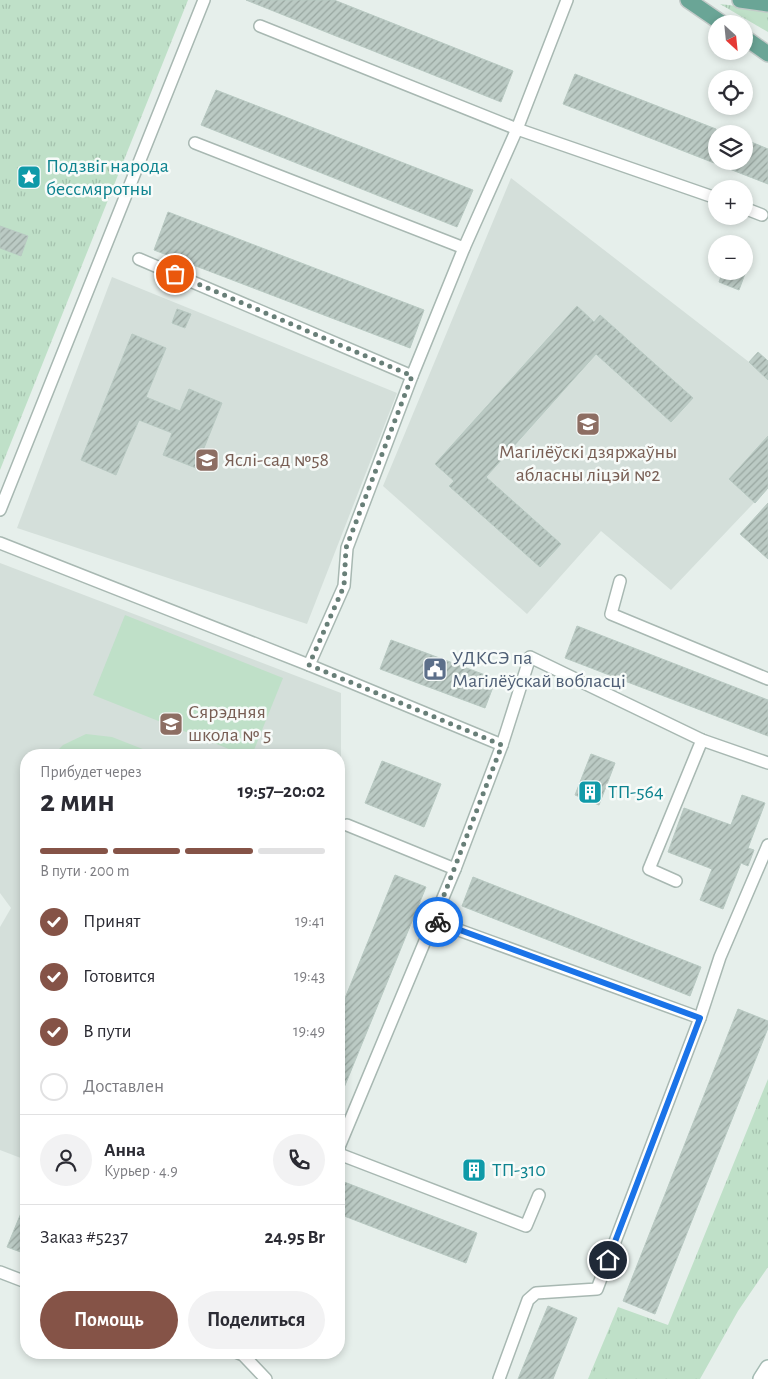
<!DOCTYPE html>
<html lang="ru">
<meta charset="utf-8">
<style>
:root{--surface:#fff;--page:#f2f2f3;--text:#2b2b33;--muted:#7c7c81;--line:#e1e1e2;--accent:#855347}
body{margin:0;font-family:"Alegreya Sans",sans-serif;background:var(--page);color:var(--text);height:100vh;display:flex;flex-direction:column;font-size:19px;white-space:nowrap}
*{box-sizing:border-box;margin:0}
p{font-size:16px;color:var(--muted)}
.icon{flex:none;width:28px;height:28px;fill:none;stroke:currentColor;stroke-width:2;stroke-linecap:round;stroke-linejoin:round}
.map{position:relative;flex:1;overflow:hidden}
.panel{position:absolute;left:20px;top:749px;width:325px;height:610px;display:flex;flex-direction:column;background:var(--surface);border-radius:20px;box-shadow:0 2px 8px #0003}
.panel>*{flex:none}
.needle{width:32px;rotate:153deg}
.buttons{position:absolute;left:708px;top:15px;display:grid;gap:10px}
.buttons a{display:grid;place-items:center;width:45px;height:45px;border-radius:50%;background:var(--surface);box-shadow:0 2px 8px #0003;font-size:25px}
.pin{position:absolute;display:grid;place-items:center;width:42px;height:42px;color:#fff;margin:-21px;border:2px solid #fff;border-radius:50%;box-shadow:0 1px 5px #0007}
.courier{position:absolute;display:grid;place-items:center;width:50px;height:50px;margin:-25px;border:4px solid #1a73e8;border-radius:50%;background:#fff;color:#222;box-shadow:0 1px 6px #0007}
.overview em{font-style:normal;font-weight:700}
.overview div{display:flex;flex-direction:column-reverse}
.overview{display:flex;align-items:center;justify-content:space-between;height:85px;padding:0 20px}
h1{font-size:32px;font-weight:700;line-height:38px}
.bar{display:grid;grid-template-columns:repeat(4,1fr);gap:8px 5px;align-content:center;height:60px;padding:0 20px}
.bar i{height:6px;border-radius:4px;background:var(--line)}
.bar .current{background:var(--accent)}
.bar p{grid-column:span 4}
.line{display:flex;align-items:center;gap:12px;padding:0 20px;border-top:1px solid var(--line)}
.line div{flex:1}
.round{display:grid;place-items:center;flex:none;width:52px;height:52px;border-radius:26px;background:var(--page)}
ol{padding:0 20px;list-style:none}
li{display:flex;align-items:center;gap:15px;height:55px}
li p{margin-inline-start:auto}
li .icon{padding:5px;border-radius:50%;background:var(--accent);color:#fff;stroke-width:4}
li:last-child{color:var(--muted)}
li i{width:28px;height:28px;border:2px solid var(--line);border-radius:50%}
.cta{display:flex;gap:10px;margin-top:auto;padding:10px 20px}
.cta a{flex:1;height:58px;border-radius:30px;background:var(--accent);color:#fff;font-size:20px;font-weight:700;line-height:58px;text-align:center}
.cta a+a{background:var(--page);color:var(--text)}
.map>svg:first-child{display:block}
</style>
<div class="map">
<svg width="768" height="1379" viewBox="0 0 768 1379">
<defs>
<pattern id="grass-tufts" width="24" height="20" patternUnits="userSpaceOnUse" patternTransform="scale(1.25)"><rect width="24" height="20" fill="#bfe0c8"/><path d="M3 7l-1-3M5 7V3M7 7l1-3M15 17l-1-3M17 17v-4M19 17l1-3" fill="none" stroke="#a4c1ad"/></pattern>
<pattern id="building-hatch" width="6" height="6" patternUnits="userSpaceOnUse" patternTransform="scale(1.25)"><rect width="6" height="6" fill="#bbcac4"/><path d="M-1 1l2-2M0 6l6-6M5 7l2-2" fill="none" stroke="#98a6a0"/></pattern>
</defs>
<rect width="100%" height="100%" fill="#e6efeb"/>
<!-- built -->
<g fill="#d4dfda">
<polygon points="511,178 749,362 758,352 768,361 768,488 671,590 601,531 527,614 383,486"/>
<polygon points="112,277 397,393 307,624 17,528"/>
<polygon points="0,563 341,693 341,889 339,894 339,755 26,755 26,1160 0,1150 0,927 11,908 0,893"/>
</g>
<!-- grass -->
<g fill="url(#grass-tufts)">
<polygon points="0,0 188,0 0,470"/>
<polygon points="720,4 768,10 768,32"/>
<polygon points="768,1079 768,1267 738,1311 700,1379 588,1379 618,1307 668,1325"/>
</g>
<!-- pitch -->
<g fill="#bfe0c8">
<polygon points="125,615 283,678 252,755 244,755 93,695"/>
<polygon points="86,734 112,737 158,755 53,755 63,745"/>
</g>
<!-- building -->
<g fill="url(#building-hatch)" stroke="#b8c9c2">
<polygon points="246,0 334,0 513,71 501,102"/>
<polygon points="575,74 716,129 716,161 744,161 744,139 768,149 768,184 563,104"/>
<polygon points="216,90 473,190 457,227 201,125"/>
<polygon points="168,212 424,310 410,348 154,250"/>
<polygon points="0,226 28,236 21,256 0,248"/>
<polygon points="723,271 746,271 739,290 719,282"/>
<polygon points="577,306 594,322 600,315 693,398 671,422 596,354 486,477 561,544 540,567 449,486 454,481 435,464"/>
<polygon points="177,309 191,314 185,328 172,323"/>
<polygon points="132,334 166,348 146,397 180,411 189,389 222,403 196,468 163,455 172,433 139,420 116,475 81,460"/>
<polygon points="758,352 768,361 768,380 749,362"/>
<polygon points="768,436 768,488 755,503 729,479"/>
<polygon points="768,503 768,559 740,534"/>
<polygon points="577,626 768,700 768,736 565,658"/>
<polygon points="391,640 496,679 485,708 380,669"/>
<polygon points="591,754 615,763 599,805 575,795"/>
<polygon points="382,761 441,784 424,827 365,803"/>
<polygon points="742,795 765,803 748,848 754,850 748,866 741,863 723,909 700,900 712,869 668,852 684,808 731,825"/>
<polygon points="395,875 426,887 339,1100 339,1013"/>
<polygon points="473,877 701,967 690,996 462,906"/>
<polygon points="738,1009 768,1021 768,1028 655,1314 623,1301"/>
<polygon points="470,1159 484,1164 478,1180 464,1175"/>
<polygon points="339,1180 477,1233 466,1263 339,1214"/>
<polygon points="26,1201 26,1254 7,1247"/>
<polygon points="548,1306 577,1318 553,1379 518,1379"/>
</g>
<g fill="none" stroke-linecap="round" stroke-linejoin="round">
<!-- service casing -->
<g stroke="#a8b8b2" stroke-width="14">
<g id="service">
<polyline points="260,26 517,129 716,198"/>
<polyline points="195,143 464,248"/>
<polyline points="744,208 762,215"/>
<polyline points="139,259 412,376"/>
<polyline points="0,510 204,0"/>
<polyline points="0,543 309,665 344,586 347,548 412,376 464,248 517,129 567,0"/>
<polyline points="620,581 611,614 768,679"/>
<polyline points="309,665 502,745 530,657 702,740 768,763"/>
<polyline points="347,825 455,869 502,745"/>
<polyline points="676,881 649,869 702,740"/>
<polyline points="434,921 700,1018"/>
<polyline points="339,1147 455,869"/>
<polyline points="339,1154 526,1226 539,1195"/>
<polyline points="0,1272 26,1282"/>
<polyline points="236,1352 243,1355 266,1379"/>
<polyline points="499,1379 528,1300 536,1293 597,1289 700,1018 720,957 768,845"/>
</g>
</g>
<!-- secondary casing -->
<g stroke="#a4bbb3" stroke-width="18">
<polyline id="secondary" points="761,1379 768,1368"/>
</g>
<!-- primary casing -->
<g stroke="#c2cac8" stroke-width="18">
<g id="primary">
<polyline points="688,0 723,24"/>
<polyline points="740,0 768,4"/>
<polyline points="744,37 768,54"/>
</g>
</g>
<!-- service -->
<use href="#service" stroke="#fff" stroke-width="11"/>
<!-- secondary -->
<use href="#secondary" stroke="#fff" stroke-width="15"/>
<!-- primary -->
<use href="#primary" stroke="#6aa596" stroke-width="15"/>
</g>
<g fill="none" stroke-linecap="round" stroke-linejoin="round">
<!-- done -->
<polyline stroke="#687f78" stroke-width="5" stroke-dasharray="0 9" points="175,274 412,376 346,548 344,586 309,665 502,745 434,921 438,922"/>
<!-- route -->
<polyline stroke="#1a73e8" stroke-width="6" points="438,922 700,1018 608,1260"/>
</g>
<!-- icons -->
<defs>
<g id="sight-square" transform="scale(1.25)"><rect x="-9" y="-9" width="18" height="18" rx="4" fill="#0f9aa8" stroke="#f7fbf9"/><path d="M0-6L1.8-2.2L6-1.7L2.9 1.2L3.7 5.4L0 3.3L-3.7 5.4L-2.9 1.2L-6-1.7L-1.8-2.2Z" fill="#fff"/></g>
<g id="school-square" transform="scale(1.25)"><rect x="-9" y="-9" width="18" height="18" rx="4" fill="#8d6e63" stroke="#f7fbf9"/><path d="M0-5L7-2L0 1L-7-2ZM-4 1L0 2.5L4 1V4Q0 6-4 4Z" fill="#fff"/></g>
<g id="civic-square" transform="scale(1.25)"><rect x="-9" y="-9" width="18" height="18" rx="4" fill="#5c6f8a" stroke="#f7fbf9"/><path d="M-.6-6.5H3V-4.5H.6V-3L4-1V1h2V6H-6V1h2V-1L-.6-3ZM-1.2 2.5V6h2.4V2.5Z" fill="#fff"/></g>
<g id="building-square" transform="scale(1.25)"><rect x="-9" y="-9" width="18" height="18" rx="4" fill="#0f9aa8" stroke="#f7fbf9"/><path d="M-4-6H4V6H1V3H-1V6H-4ZM-2.5-4.3h1.7v1.8h-1.7ZM.8-4.3h1.7v1.8H.8ZM-2.5-1h1.7V.8h-1.7ZM.8-1h1.7V.8H.8Z" fill="#fff"/></g>
</defs>
<g fill-rule="evenodd">
<use href="#sight-square" x="29" y="177"/>
<use href="#school-square" x="588" y="424"/>
<use href="#school-square" x="207" y="460"/>
<use href="#civic-square" x="435" y="669"/>
<use href="#school-square" x="171" y="724"/>
<use href="#building-square" x="590" y="792"/>
<use href="#building-square" x="474" y="1170"/>
</g>
<g text-anchor="middle" dominant-baseline="central" stroke-width="5" stroke-linejoin="round" paint-order="stroke">
<!-- culture labels -->
<g font-size="20" fill="#0d838f" stroke="#f7fbf9" text-anchor="start">
<text x="46" y="166">Подзвіг народа<tspan x="46" dy="23">бессмяротны</tspan></text>
<text x="608" y="792">ТП-564</text>
<text x="492" y="1170">ТП-310</text>
</g>
<!-- education labels -->
<g font-size="20" fill="#785e54" stroke="#f7fbf9" text-anchor="start">
<text x="588" y="452" text-anchor="middle">Магілёўскі дзяржаўны<tspan x="588" dy="23">абласны ліцэй №2</tspan></text>
<text x="224" y="460">Яслі-сад №58</text>
<text x="188" y="712">Сярэдняя<tspan x="188" dy="23">школа № 5</tspan></text>
</g>
<!-- service labels -->
<g font-size="20" fill="#4e5e75" stroke="#f7fbf9" text-anchor="start">
<text x="452" y="658">УДКСЭ па<tspan x="452" dy="23">Магілёўскай вобласці</tspan></text>
</g>
</g>
</svg>
<div class="buttons">
<a><svg class="needle" viewBox="-14 -14 28 28"><path d="M0-13l5 13h-10z" fill="#e53935"/><path d="M0 13l5-13h-10z" fill="#7c7c81"/></svg></a>
<a><svg class="icon" aria-label="locate" viewBox="0 0 24 24"><circle cx="12" cy="12" r="6"/><path d="M12 2v4M12 18v4M2 12h4M18 12h4"/></svg></a>
<a><svg class="icon" aria-label="layers" viewBox="0 0 24 24"><path d="M12 4l9 5-9 5-9-5zM3 14l9 5 9-5"/></svg></a>
<a>+</a>
<a>−</a>
</div>
<div class="pin" style="left:175px;top:274px;background:#ea580c"><svg class="icon" aria-label="bag" viewBox="0 0 24 24"><path d="M5 8h14l-1 12H6zM9 8a3 3 0 0 1 6 0"/></svg></div>
<div class="pin" style="left:608px;top:1260px;background:#1f2937"><svg class="icon" aria-label="home" viewBox="0 0 24 24"><path d="M3 11l9-7 9 7M6 9v11h12V9"/></svg></div>
<div class="courier" style="left:438px;top:922px"><svg class="icon" aria-label="bike" viewBox="0 0 24 24"><circle cx="6" cy="16" r="4"/><circle cx="18" cy="16" r="4"/><path d="M6 16l4-8h5l3 8M10 8l3 8H6M13 5h3"/></svg></div>
<section class="panel">
<div class="overview"><div><h1>2 мин</h1><p>Прибудет через</p></div><em>19:57–20:02</em></div>
<div class="bar"><i class="current"></i><i class="current"></i><i class="current"></i><i></i><p>В пути · 200 m</p></div>
<ol>
<li><svg class="icon" aria-label="check" viewBox="0 0 24 24"><path d="M5 12l5 5 9-10"/></svg>Принят<p>19:41</p></li>
<li><svg class="icon" aria-label="check" viewBox="0 0 24 24"><path d="M5 12l5 5 9-10"/></svg>Готовится<p>19:43</p></li>
<li><svg class="icon" aria-label="check" viewBox="0 0 24 24"><path d="M5 12l5 5 9-10"/></svg>В пути<p>19:49</p></li>
<li><i></i>Доставлен</li>
</ol>
<div class="line" style="height:90px"><a class="round"><svg class="icon" aria-label="person" viewBox="0 0 24 24"><circle cx="12" cy="8" r="4"/><path d="M4 21q1-7 8-7t8 7"/></svg></a><div><b>Анна</b><p>Курьер · 4.9</p></div><a class="round"><svg class="icon" aria-label="phone" viewBox="0 0 24 24"><path d="M5 4h4l2 5-3 2q2 4 5 5l2-3 5 2v4C11 20 4 13 5 4z"/></svg></a></div>
<div class="line" style="height:65px"><div>Заказ #5237</div><b>24.95 Br</b></div>
<div class="cta"><a>Помощь</a><a>Поделиться</a></div>
</section>
</div>
